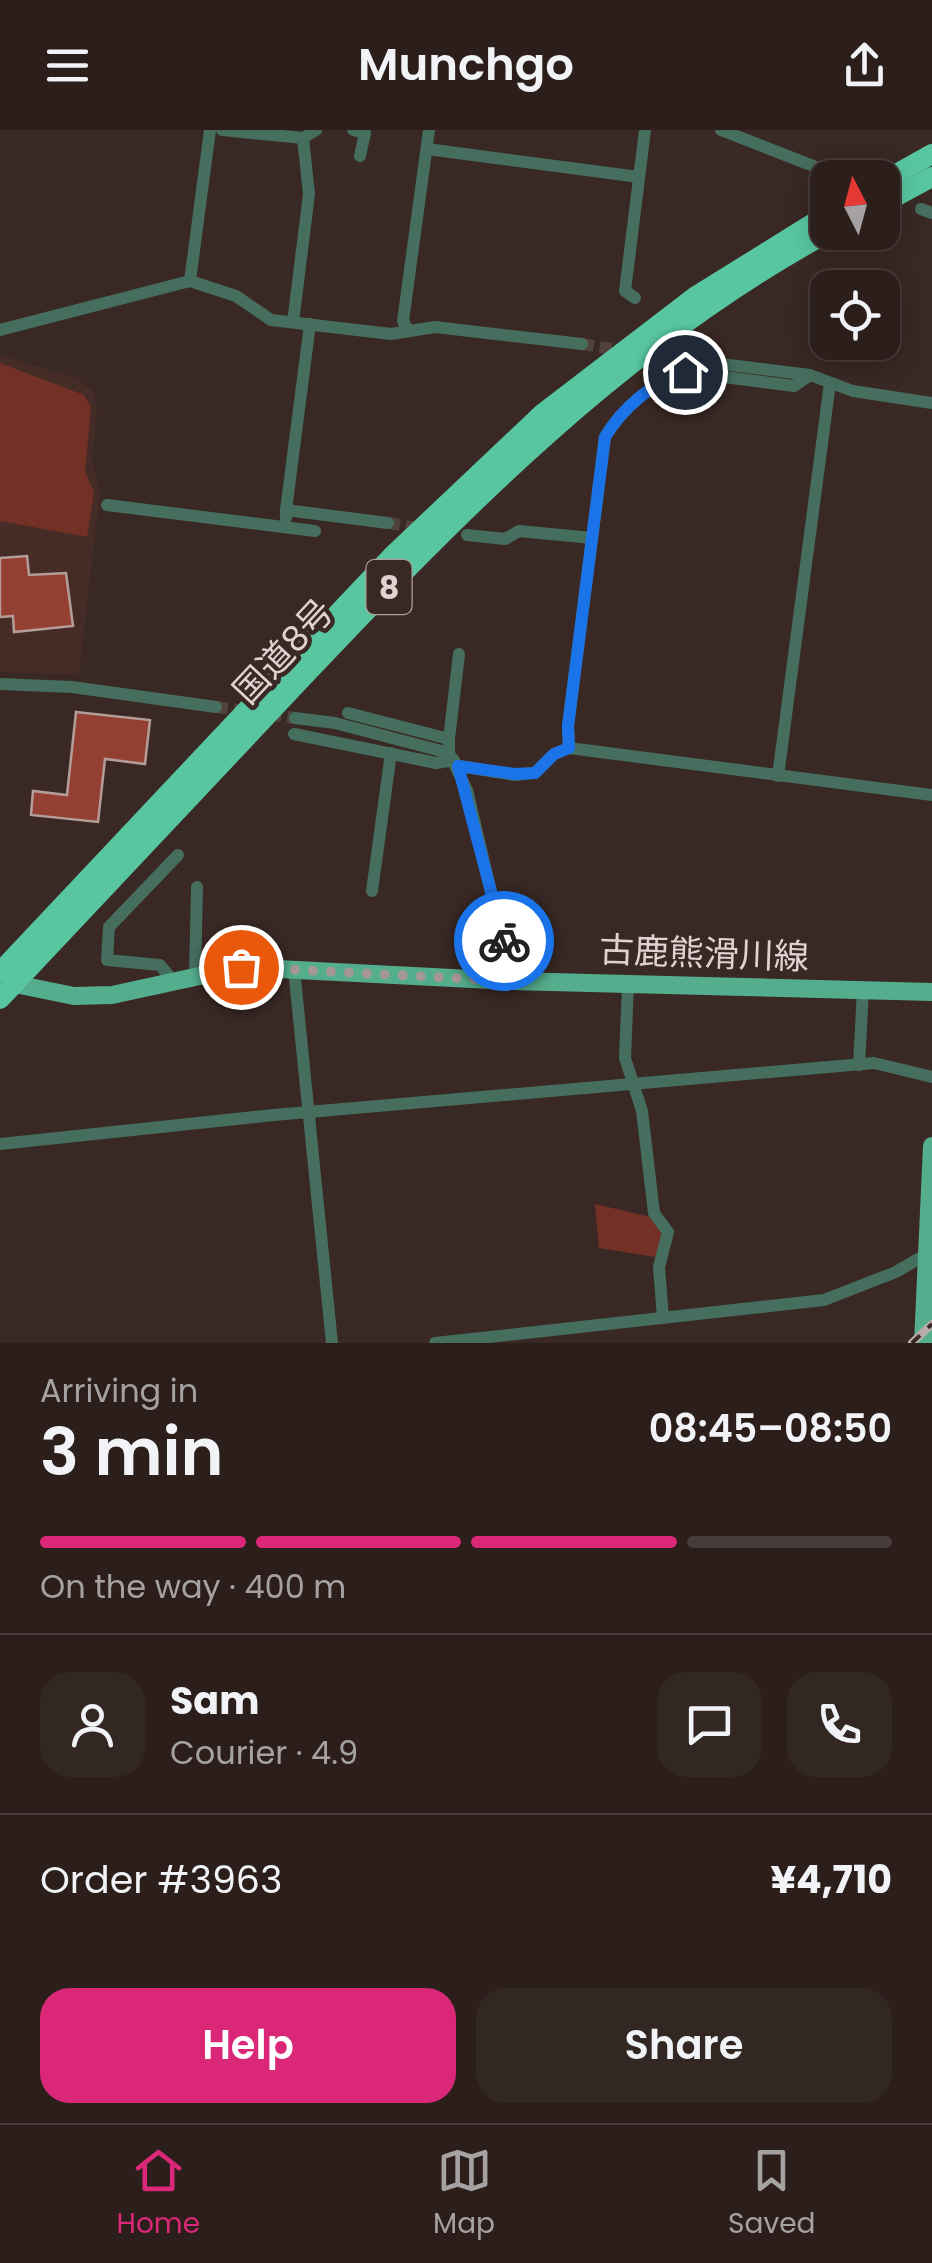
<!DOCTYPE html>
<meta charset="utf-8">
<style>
:root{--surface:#2b1e1b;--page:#332724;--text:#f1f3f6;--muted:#a6a2a3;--line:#473c3a;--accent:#db2777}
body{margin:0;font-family:Poppins,"Noto Sans JP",sans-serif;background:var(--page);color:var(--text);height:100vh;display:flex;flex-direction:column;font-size:38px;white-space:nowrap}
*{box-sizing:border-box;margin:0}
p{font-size:32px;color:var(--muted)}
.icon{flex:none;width:55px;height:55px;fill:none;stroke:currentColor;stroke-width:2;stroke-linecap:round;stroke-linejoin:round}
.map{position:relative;height:1213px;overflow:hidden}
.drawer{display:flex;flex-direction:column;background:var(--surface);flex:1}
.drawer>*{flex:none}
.needle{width:65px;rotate:354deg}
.buttons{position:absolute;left:810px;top:30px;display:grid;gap:20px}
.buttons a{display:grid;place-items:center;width:90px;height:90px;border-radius:20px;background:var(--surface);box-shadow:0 5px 25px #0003,0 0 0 2px var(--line);font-size:50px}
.pin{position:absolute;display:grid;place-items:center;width:85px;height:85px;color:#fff;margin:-42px;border:5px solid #fff;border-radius:50%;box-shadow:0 2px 10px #0007}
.courier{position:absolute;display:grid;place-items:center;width:100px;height:100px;margin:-50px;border:8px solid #1a73e8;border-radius:50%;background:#fff;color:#222;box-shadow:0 2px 12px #0007}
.headline em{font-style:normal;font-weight:600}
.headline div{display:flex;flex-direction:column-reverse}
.headline{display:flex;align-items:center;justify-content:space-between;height:170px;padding:0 40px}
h1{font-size:65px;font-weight:600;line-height:75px}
.bar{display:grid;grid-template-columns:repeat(4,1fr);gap:15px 10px;align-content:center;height:120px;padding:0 40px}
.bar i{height:12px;border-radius:8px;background:var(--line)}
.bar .on{background:var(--accent)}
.bar p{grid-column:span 4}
.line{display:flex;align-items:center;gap:25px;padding:0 40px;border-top:2px solid var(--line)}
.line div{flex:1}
.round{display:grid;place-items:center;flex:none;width:105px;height:105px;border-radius:30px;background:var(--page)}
.button{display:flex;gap:20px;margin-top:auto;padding:20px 40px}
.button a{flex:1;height:115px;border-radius:30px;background:var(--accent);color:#fff;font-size:40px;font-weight:600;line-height:115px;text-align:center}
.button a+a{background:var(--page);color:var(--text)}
header{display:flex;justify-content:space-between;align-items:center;height:130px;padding:0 40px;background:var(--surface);font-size:45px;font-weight:600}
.tab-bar{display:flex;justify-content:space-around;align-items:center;height:140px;border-top:2px solid var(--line);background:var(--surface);font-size:28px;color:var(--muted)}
.tab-bar a{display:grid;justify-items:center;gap:5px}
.tab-bar .on{color:var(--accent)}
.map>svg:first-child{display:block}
</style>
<header><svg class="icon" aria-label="menu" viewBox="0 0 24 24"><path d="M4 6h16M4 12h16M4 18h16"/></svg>Munchgo<svg class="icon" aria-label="share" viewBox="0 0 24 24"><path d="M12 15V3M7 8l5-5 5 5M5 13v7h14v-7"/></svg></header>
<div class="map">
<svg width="932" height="1213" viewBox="0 0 932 1213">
<rect width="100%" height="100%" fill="#392824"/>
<!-- built -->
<polygon fill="#452c27" points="0,225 77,248 93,262 97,278 92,331 100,362 79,545 0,542"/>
<!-- green -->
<g fill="#733125">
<polygon points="0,233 84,265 91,277 85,342 94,362 87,407 0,391"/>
<polygon points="595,1074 651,1087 660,1093 662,1107 655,1127 599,1118"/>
</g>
<!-- building -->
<g fill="#933f31" stroke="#b49d98" stroke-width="2.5">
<polygon points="27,426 29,445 66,443 73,496 14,502 13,486 0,487 0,428"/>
<polygon points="76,582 150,590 145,634 105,629 98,692 31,685 33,661 67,665"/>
</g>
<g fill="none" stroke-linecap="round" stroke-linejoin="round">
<!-- minor-tunnel -->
<g stroke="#52423e" stroke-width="12" stroke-dasharray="12 6" stroke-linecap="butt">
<polyline points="582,214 624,221"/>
<polyline points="644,224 681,229"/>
<polyline points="388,393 425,399"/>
<polyline points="216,577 295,588"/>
</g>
<!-- minor -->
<g stroke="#456e5e" stroke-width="12">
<polyline points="222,0 303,8 316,0"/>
<polyline points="353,0 365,3 360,26"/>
<polyline points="721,0 839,46"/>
<polyline points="427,19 639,47"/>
<polyline points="921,79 932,83"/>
<polyline points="190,151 210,0"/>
<polyline points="635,168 625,161 645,0"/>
<polyline points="293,192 309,64 303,8"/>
<polyline points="0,200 190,151 236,166 271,190 391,204 435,197 582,214"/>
<polyline points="408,200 403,191 429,0"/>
<polyline points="681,229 810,245 853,261 932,273"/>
<polyline points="107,375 315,401"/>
<polyline points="286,380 310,194"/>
<polyline points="286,388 286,380 388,393"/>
<polyline points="467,405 505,409 519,401 592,408"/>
<polyline points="0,554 72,557 216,577"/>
<polyline points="348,583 449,609 449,623"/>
<polyline points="295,588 335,593 449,623 467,660 512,851"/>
<polyline points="294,604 436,633 454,630"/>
<polyline points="449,609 459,524"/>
<path d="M569 618 568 596 605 307C621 280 654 250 685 242L794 256 810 245"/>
<polyline points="459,636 515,645 535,643 554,624 569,618 932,665"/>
<polyline points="778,646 830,253"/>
<polyline points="372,761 391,623"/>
<polyline points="294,839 332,1213"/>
<polyline points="195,845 197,757"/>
<polyline points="173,851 160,835 107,830 109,797 178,725"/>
<polyline points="628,854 625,928 642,981 654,1083 668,1102 659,1137 663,1188"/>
<polyline points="859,935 863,860"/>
<polyline points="0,1014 274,985 874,933 932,947"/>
<polyline points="435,1213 824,1170 896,1142 930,1122"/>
</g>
<!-- major -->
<g stroke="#54ae8e" stroke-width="18">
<polyline points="5,852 74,866 112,865 241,837 512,851 932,862"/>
<polyline points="923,1213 932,1016"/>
</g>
<!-- highway -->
<g stroke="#58c7a1" stroke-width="20">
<polyline points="882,52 932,24"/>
<polyline points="882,74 932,47"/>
<polyline points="0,842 392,426 542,284 696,166 828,84"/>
<path d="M0 869C102 761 203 652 306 544 463 378 626 212 829 102"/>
</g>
<!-- rail casing -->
<g stroke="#b8aba9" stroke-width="8">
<polyline id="rail" points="912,1213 932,1194"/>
</g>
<!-- rail -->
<use href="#rail" stroke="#392824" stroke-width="4" stroke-dasharray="11" stroke-linecap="butt"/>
</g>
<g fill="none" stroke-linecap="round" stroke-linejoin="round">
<!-- done -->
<polyline stroke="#a59794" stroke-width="10" stroke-dasharray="0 18" points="241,837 512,851 504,811"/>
<!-- route -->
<path stroke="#1a73e8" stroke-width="12" d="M504 811 458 636 515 644 535 643 554 624 569 618 568 596 605 307C621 280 654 250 685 242"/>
</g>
<g text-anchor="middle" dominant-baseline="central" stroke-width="9" stroke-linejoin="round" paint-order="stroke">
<!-- shield labels -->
<rect fill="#392824" stroke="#ada09d" stroke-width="2.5" x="366.5" y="430" width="45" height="54" rx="8"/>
<g font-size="32" font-weight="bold" fill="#dfd3d1">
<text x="389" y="457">8</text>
</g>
<!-- street labels -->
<g font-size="35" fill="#dfd3d1" stroke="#392824">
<text transform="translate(283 521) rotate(-47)">国道8号</text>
<text transform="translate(704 823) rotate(2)">古鹿熊滑川線</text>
</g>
</g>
</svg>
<div class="buttons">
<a><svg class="needle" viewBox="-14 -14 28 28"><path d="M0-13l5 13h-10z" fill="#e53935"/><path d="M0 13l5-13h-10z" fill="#a6a2a3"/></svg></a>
<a><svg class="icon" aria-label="locate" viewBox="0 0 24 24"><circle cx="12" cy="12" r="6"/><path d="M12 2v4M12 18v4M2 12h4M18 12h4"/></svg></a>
</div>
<div class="pin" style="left:241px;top:837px;background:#ea580c"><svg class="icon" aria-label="bag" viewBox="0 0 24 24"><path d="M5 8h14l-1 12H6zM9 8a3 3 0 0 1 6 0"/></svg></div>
<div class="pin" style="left:685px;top:242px;background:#1f2937"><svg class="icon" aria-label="home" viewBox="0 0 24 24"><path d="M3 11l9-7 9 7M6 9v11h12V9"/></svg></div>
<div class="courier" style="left:504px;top:811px"><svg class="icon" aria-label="bike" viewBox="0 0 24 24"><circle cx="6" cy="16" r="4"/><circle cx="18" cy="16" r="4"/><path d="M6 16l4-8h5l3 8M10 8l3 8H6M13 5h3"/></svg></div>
</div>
<section class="drawer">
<div class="headline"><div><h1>3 min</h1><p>Arriving in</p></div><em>08:45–08:50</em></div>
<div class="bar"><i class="on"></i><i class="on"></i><i class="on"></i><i></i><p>On the way · 400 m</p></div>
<div class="line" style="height:180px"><a class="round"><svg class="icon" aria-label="person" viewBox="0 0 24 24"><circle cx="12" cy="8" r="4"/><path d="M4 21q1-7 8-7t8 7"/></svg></a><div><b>Sam</b><p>Courier · 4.9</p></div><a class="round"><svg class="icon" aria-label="chat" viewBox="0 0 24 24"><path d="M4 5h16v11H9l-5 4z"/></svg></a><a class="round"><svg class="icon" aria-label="phone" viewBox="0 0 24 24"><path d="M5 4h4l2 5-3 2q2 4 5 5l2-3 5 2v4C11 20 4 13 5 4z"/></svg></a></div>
<div class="line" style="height:130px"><div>Order #3963</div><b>¥4,710</b></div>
<div class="button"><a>Help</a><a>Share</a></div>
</section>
<nav class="tab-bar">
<a class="on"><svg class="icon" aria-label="home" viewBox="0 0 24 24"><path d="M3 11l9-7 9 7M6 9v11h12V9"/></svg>Home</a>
<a><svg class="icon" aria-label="map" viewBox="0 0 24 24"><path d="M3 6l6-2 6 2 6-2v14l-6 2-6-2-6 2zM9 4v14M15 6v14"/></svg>Map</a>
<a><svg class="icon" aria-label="saved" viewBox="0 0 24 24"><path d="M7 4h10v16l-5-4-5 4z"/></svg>Saved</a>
</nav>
